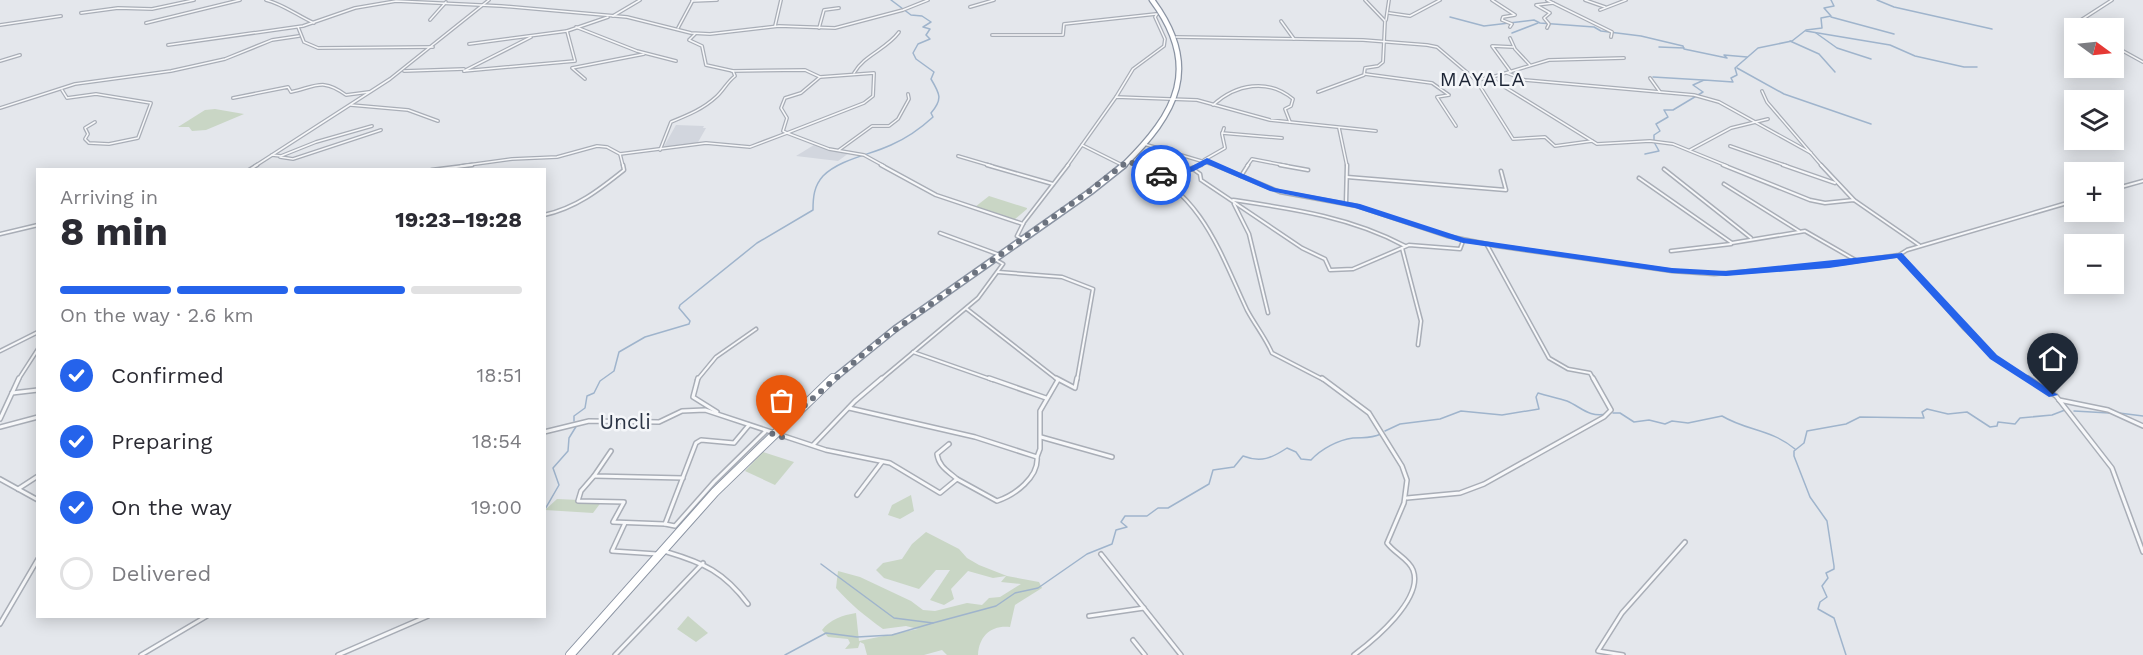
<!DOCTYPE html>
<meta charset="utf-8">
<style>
:root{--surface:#fff;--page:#f7f7f7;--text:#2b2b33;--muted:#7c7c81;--line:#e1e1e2;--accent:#2563eb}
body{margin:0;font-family:"Work Sans",sans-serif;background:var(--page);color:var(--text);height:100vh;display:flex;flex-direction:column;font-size:22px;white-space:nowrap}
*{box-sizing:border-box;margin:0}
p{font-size:20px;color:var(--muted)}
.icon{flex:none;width:33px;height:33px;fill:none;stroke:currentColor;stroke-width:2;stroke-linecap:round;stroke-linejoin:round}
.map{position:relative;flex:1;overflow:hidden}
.drawer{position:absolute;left:36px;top:168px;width:510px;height:450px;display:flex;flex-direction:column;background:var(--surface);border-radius:0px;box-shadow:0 3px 15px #0003}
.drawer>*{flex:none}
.needle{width:39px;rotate:105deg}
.tools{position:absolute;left:2064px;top:18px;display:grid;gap:12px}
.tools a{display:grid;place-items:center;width:60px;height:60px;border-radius:0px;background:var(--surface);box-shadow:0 3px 15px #0003;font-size:30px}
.pin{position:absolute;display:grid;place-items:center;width:51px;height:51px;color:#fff;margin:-62px -26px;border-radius:50% 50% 50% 0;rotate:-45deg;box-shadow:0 0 6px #0007}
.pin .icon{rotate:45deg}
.courier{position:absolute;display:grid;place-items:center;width:60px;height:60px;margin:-30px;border:4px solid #2563eb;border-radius:50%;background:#fff;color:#222;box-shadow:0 2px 8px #0007}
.overview em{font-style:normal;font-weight:700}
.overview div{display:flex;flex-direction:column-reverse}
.overview{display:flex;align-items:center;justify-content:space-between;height:102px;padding:0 24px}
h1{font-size:39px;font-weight:700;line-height:45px}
.bar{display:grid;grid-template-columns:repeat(4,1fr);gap:9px 6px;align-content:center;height:72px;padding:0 24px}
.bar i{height:8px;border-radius:4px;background:var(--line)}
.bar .on{background:var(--accent)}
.bar p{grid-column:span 4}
ol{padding:0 24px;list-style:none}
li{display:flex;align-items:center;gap:18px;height:66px}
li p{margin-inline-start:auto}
li .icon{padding:6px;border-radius:50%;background:var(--accent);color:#fff;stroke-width:4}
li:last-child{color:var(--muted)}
li i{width:33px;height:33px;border:3px solid var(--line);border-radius:50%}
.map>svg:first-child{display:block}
</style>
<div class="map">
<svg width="2143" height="655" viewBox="0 0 2143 655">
<rect width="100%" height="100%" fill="#e4e7ec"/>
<!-- built -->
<g fill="#d2d6de">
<polygon points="676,125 704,126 703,128 706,128 697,144 662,150"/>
<polygon points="814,145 829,150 849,153 838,161 796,156"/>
</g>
<!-- green -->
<g fill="#c9d6c5">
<polygon points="215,109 244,114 206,130 192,131 189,127 178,127 205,110"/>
<polygon points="989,196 1027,208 1027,209 1014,220 975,207"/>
<polygon points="763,452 794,462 775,485 745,471"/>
<polygon points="911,495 914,511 900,519 888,515 892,505"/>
<polygon points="557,499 602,501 593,513 545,510"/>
<path d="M926 532 959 549 967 558 979 565 1007 576 1039 582 1042 588 1015 605 1010 627C991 625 979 636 978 655H947L942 650 924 655H867L864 644 860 642 858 648 845 649 850 643 848 639 828 637 822 630C829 620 843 615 856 613L859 641 918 629 906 626 883 629C865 616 850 604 836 588L838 571 860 577 911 601 923 610 935 611 967 603 982 605 989 598 1000 597 1021 584 1001 582 1006 576 993 578 968 571 951 589 954 599 944 605 930 600 950 570H936L919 589 884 578 876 570 883 563 902 559 912 544Z"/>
<polygon points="688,616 708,633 696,642 677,629"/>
</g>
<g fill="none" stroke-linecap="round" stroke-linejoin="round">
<!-- stream -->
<g stroke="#9fb4cc" stroke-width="1.5">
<polyline points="1877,0 1894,7 1992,29"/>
<polyline points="1450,17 1484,26 1534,20 1540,23 1594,27 1601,31 1641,36 1683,46 1684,49 1727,58 1724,55 1747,57"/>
<polyline points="1831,17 1894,34"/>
<polyline points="1806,31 1890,45 1915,56 1964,67 1977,67"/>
<polyline points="1512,33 1538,23"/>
<polyline points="1816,33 1837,48 1871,59"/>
<polyline points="1790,41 1819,54 1835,72"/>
<polyline points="1659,47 1684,48"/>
<polyline points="1737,68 1784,94 1871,124"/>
<polyline points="1653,77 1703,80"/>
<polyline points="1654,140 1654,135 1660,131 1656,124 1668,117 1664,110 1673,110 1703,92 1693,85 1704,80 1733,82 1731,78 1737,75 1735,68 1758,48 1792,41 1806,30 1822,28 1821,18 1831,16 1824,8 1834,6 1831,0"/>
<polyline points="1645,154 1659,151 1654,142"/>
<polyline points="2074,411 2109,413"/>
<path d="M1613 413H1620L1634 422 1649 420 1665 424 1672 421 1688 423 1722 416C1747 431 1771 429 1795 449"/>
<polyline points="2119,413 2143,416"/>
<path d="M574 421V416L585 408 587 396 594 393 600 381 614 371 619 352 645 337 689 324 690 321 679 308 680 305 757 243 813 210C813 197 814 186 823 176 840 159 870 155 891 145 907 138 920 129 933 117L931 113C943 99 940 94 931 79L934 72 916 59 913 53 918 44 930 39 926 35 930 29 923 27 931 22 922 16 911 15 891 0"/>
<path d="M1385 431 1400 424 1440 419 1461 411 1502 415 1539 409 1536 397 1538 393C1547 396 1558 398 1567 401 1581 407 1589 418 1607 414"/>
<polyline points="544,511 559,485 553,468 568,451 569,438 577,425"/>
<path d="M821 564 894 618 933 623 996 606 1015 593 1038 588 1087 554 1112 544 1116 530 1127 527 1121 522 1125 516H1147L1158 508H1168L1209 484 1213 470 1234 467 1243 456C1261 463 1272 458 1287 448L1296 452 1301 459 1311 460C1321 449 1338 440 1353 438 1364 437 1370 439 1381 434"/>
<polyline points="785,655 826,633 857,637 892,635 933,623"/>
<polyline points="1846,655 1834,618 1818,609 1820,602 1827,597 1822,586 1828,578 1826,573 1834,569 1834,566 1827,521 1810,497 1794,456 1794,451 1804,443 1807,431 1846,424 1860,417 1924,418 1922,412 1927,409 1948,414 1967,412 1990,427 1997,426 1998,422 2015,424 2020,418 2052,415 2065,410"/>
</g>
<!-- street-far2 casing -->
<g stroke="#a9aeb7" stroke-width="4">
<g id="street-far2">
<path d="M266 0C283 4 298 16 314 23"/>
<polyline points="1492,0 1515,15 1503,17 1502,20 1512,24 1510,27"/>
<polyline points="1547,0 1612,32 1611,37"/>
<polyline points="1585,0 1605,7"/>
<polyline points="692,1 717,0"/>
<polyline points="970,7 994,0"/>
<polyline points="1600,10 1626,0"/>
<polyline points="81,13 118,8 152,9 194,0"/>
<polyline points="1389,13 1410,16 1440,0"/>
<polyline points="613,16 640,0"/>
<polyline points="2083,19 2088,28"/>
<polyline points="430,20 446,2"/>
<polyline points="1386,20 1389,0"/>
<polyline points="1281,21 1294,39"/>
<polyline points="146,23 240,0"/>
<polyline points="0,25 61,16"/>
<polyline points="775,26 781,0"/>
<polyline points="298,27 304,42 318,48 433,47"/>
<polyline points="576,27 637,51 676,61"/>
<polyline points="678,28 693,0"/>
<polyline points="819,28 824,10 839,8"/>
<polyline points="1547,28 1549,24 1544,18 1550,13 1536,5 1553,3"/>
<polyline points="2085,28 2078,22 2112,0"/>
<polyline points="992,35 1063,35 1064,24 1156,14"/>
<polyline points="1176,37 1363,40 1427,45 1437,47 1476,80 1488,78 1495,81 1597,144 1650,141 1673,144 1727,166"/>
<polyline points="1510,38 1515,49 1530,65"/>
<polyline points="469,44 567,31"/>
<polyline points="168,45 303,26 355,8 396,1 501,6 627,17 691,33 710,34 779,26 835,28 903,10 928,0"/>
<polyline points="2114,46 2143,62"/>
<polyline points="0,61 20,55"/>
<polyline points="404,71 464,69"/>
<polyline points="464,71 575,61 567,31 608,17"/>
<polyline points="464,71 531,37"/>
<polyline points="732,71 805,70 820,77"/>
<polyline points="1511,72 1492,46 1513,47"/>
<path d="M854 73C864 55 887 49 899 32"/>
<polygon points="874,73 873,96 864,103 787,133 783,131 787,118 781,108 785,98 801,93 820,77"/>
<polyline points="1507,73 1525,80 1694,95 1719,102 1811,153"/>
<polyline points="1365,74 1432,83 1449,95 1437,97 1456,126"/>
<polyline points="1489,78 1549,60 1624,58"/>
<polyline points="1650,78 1660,92"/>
<polyline points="585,79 572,68 644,54"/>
<polyline points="1476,80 1513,139 1545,137 1555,146 1592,141"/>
<polyline points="62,90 67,98 96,94 151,103 138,138 109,144 89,143 85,139 88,134 85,128 95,122"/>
<polyline points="1762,91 1767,102 1822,166"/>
<polyline points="1318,92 1364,75 1365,68 1378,66 1383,62 1385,21 1365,0"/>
<polyline points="1116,97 1133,69 1164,46 1165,39 1155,17 1157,14"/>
<path d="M233 98 288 87 291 92C317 86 323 78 346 95L369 92"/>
<polyline points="351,105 408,110 438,121"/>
<path d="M1213 105C1236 84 1268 78 1293 99L1291 106 1285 109 1290 122"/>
<polyline points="0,108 75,84 171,71 225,59 272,40 299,36"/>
<polyline points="1339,128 1347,166"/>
<polyline points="787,133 829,149 864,155 884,166"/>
<polyline points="1222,133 1282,138"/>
<polyline points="1144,144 1218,166"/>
<polyline points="1082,145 1122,165"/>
<polyline points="1730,146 1787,166"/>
<path d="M660 150 671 122C688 115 703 109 716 97 723 91 727 82 735 76L733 71 706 65 702 46 689 40 695 34"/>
<polyline points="839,150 872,126 889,126 898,119 909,99 908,94"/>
<polyline points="1690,150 1731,128 1768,119"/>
<polyline points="620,154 706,143 750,147 787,133"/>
<polyline points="272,155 281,156 316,142 372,126"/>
<polyline points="958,156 992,166"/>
<polyline points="280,157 293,159 381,130"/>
<polyline points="1204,160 1225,148 1222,134 1224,128"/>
<polyline points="1129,161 1140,166"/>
<polyline points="255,166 390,79 489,0"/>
<polyline points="461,166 512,159 557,157 597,146 607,147 620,154 623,166"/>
<polyline points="1067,166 1116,97 1197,100 1270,120 1376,131"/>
<polyline points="1198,166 1207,161"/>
<polyline points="1247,166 1252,159 1288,166"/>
</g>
</g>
<!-- street-far1 casing -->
<g stroke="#a9aeb7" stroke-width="5">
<g id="street-far1">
<polyline points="881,165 936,195 1023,224"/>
<polyline points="987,165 1053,184"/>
<path d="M1137 165C1202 194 1219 250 1247 310 1255 325 1265 337 1272 353L1324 380"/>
<polyline points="1215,165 1280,192 1357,206 1447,236 1497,246 1672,271 1714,274 1829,265 1899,255 1907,250 2074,201"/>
<polyline points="1280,165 1308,170"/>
<polyline points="1723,165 1810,200 1825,203 1854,200 1919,245"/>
<polyline points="1783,165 1835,183"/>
<polyline points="1821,165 1854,200"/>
<polyline points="1193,169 1200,174 1201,180 1302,248 1325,259 1330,270 1353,269 1409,245 1460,249 1463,241"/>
<polyline points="1664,169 1751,238"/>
<polyline points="249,170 257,165"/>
<polyline points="432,170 472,165"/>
<polyline points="1241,176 1248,165"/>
<polyline points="1165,177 1201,165"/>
<polyline points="1347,177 1506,190 1501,171"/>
<polyline points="1639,178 1732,243 1805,231 1857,261"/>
<polyline points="1724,184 1799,231"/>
<polyline points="2114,189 2143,181"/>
<path d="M1233 200C1293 209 1351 217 1405 246"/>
<polyline points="1346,203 1347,165"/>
<polyline points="1234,204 1249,234 1268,313"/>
<path d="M544 215C576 208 599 190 624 170L623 165"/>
<polyline points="940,233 1000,255"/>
<polyline points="0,234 38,225"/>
<polyline points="1022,239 1017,236 1024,222 1068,165"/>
<polyline points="1487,245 1549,358 1568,369 1590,373 1594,380"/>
<polyline points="1402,248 1421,321 1418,345"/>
<polyline points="1671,251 1731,244"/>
<polyline points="1900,255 1965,329 1994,357 2030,380"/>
<polyline points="998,272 1062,277 1093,289 1077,380"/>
<polyline points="967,309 1058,380"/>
<polyline points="0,351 38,332"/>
<polyline points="913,352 993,380"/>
<polyline points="18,380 38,349"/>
<polyline points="697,380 716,357 756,329"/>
<polyline points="880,380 978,298 1003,264 996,260"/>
</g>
</g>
<!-- street casing -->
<g stroke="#a9aeb7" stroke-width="6">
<g id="street">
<polyline points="698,378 693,397 717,412"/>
<polyline points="989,378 1046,398"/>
<polyline points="1056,378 1075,388 1077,378"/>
<path d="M1322 378 1369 413 1402 466 1407 480 1404 503 1387 543C1394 553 1409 559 1413 570 1424 599 1374 640 1354 655"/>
<polyline points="2028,378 2056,396 2112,468 2143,552"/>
<polyline points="12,393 38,390"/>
<polyline points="2059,400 2108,410 2143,426"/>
<polyline points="0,419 19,378"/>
<polyline points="0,427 38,417"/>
<path d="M544 432 589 421 659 422 682 411 705 410 826 450 890 463 940 493 957 479 997 501C1015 495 1039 477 1037 457L975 437 849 408"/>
<polyline points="1041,437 1112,457"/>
<path d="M949 444 937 454C939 467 948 471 957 479"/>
<polyline points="813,445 855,401 882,378"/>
<polyline points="611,451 594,476 683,478"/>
<polyline points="1037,457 1040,449 1040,411 1058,380"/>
<polyline points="594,476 581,491 578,501 624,502 613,522 665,524 696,443 701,440 734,443 749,425"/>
<polyline points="0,479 38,500"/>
<polyline points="18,489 38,476"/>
<polyline points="857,495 882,462"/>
<polyline points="1407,498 1460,493 1484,484 1604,417 1611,410 1593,378"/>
<polyline points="625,523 612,551 657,554"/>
<polyline points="665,524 675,526 714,482 765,432"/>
<path d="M667 552C704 563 724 572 748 604"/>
<polyline points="1101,554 1181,655"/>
<polyline points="1089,616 1144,608"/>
<polyline points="0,624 38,559"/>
<polyline points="1133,640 1145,655"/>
<polyline points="141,655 207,616"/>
<polyline points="338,655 428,616"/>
<polyline points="615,655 703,563"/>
<polyline points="1623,655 1598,651 1622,613 1685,542"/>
</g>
</g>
<!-- highway-far2 casing -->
<g stroke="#8b94a3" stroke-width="7">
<path id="highway-far2" d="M1123 166C1177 113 1202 67 1152 0"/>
</g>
<!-- highway-far1 casing -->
<g stroke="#8b94a3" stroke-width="8">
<polyline id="highway-far1" points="832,380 895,329 1090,192 1124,165"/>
</g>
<!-- highway casing -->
<g stroke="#8b94a3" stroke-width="10">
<polyline id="highway" points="570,655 715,492 833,378"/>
</g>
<!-- street-far2 -->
<use href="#street-far2" stroke="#f7f8fa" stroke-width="1.5"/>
<!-- street-far1 -->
<use href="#street-far1" stroke="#f7f8fa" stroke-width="2"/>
<!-- street -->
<use href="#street" stroke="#f7f8fa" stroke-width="3"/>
<!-- highway-far2 -->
<use href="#highway-far2" stroke="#fff" stroke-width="4.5"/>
<!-- highway-far1 -->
<use href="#highway-far1" stroke="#fff" stroke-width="5"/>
<!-- highway -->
<use href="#highway" stroke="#fff" stroke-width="8"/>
</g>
<!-- route -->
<polygon fill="#2563eb" points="1207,158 1275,188 1360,204 1464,238 1672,268 1726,271 1902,253 1997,355 2058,395 2049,397 1990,359 1897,258 1829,268 1726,276 1672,273 1463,243 1355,208 1270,191 1207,164 1194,171 1165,180 1157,175 1188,168"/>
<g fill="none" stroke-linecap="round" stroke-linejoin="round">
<!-- done -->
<polyline stroke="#6c737f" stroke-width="6" stroke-dasharray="0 10.8" points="782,437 772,434 875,344 1087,193 1128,161 1161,175"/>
</g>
<g text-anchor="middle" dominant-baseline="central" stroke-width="5" stroke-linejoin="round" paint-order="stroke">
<!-- far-quarter labels -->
<g font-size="20" letter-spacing="1.5" fill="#1d2536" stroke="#f4f6f9">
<text x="1483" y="79">MAYALA</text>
</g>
<!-- street labels -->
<g font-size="21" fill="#2b3445" stroke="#f4f6f9">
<text x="625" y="421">Uncli</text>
</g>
</g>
</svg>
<div class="tools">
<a><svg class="needle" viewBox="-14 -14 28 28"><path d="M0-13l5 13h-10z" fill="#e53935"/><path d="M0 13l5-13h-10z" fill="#7c7c81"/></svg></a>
<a><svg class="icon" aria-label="layers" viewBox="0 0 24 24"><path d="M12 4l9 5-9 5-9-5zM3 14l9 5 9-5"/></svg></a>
<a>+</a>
<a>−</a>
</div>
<div class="pin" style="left:782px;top:437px;background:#ea580c"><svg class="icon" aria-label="bag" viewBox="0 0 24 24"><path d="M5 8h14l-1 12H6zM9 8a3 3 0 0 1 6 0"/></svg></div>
<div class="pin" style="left:2053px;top:395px;background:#1f2937"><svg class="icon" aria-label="home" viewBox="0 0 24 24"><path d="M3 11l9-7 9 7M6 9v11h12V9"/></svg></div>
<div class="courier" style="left:1161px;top:175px"><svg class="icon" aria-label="car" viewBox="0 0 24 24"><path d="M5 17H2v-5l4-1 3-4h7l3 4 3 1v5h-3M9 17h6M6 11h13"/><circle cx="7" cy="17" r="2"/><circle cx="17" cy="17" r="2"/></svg></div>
<section class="drawer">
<div class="overview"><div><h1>8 min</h1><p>Arriving in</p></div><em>19:23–19:28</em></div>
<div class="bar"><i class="on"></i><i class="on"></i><i class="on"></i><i></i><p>On the way · 2.6 km</p></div>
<ol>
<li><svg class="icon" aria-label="check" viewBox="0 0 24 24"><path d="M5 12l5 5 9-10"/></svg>Confirmed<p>18:51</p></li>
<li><svg class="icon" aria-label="check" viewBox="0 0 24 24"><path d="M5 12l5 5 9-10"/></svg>Preparing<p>18:54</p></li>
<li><svg class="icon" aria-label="check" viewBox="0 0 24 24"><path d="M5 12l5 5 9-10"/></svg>On the way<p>19:00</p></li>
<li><i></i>Delivered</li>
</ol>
</section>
</div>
